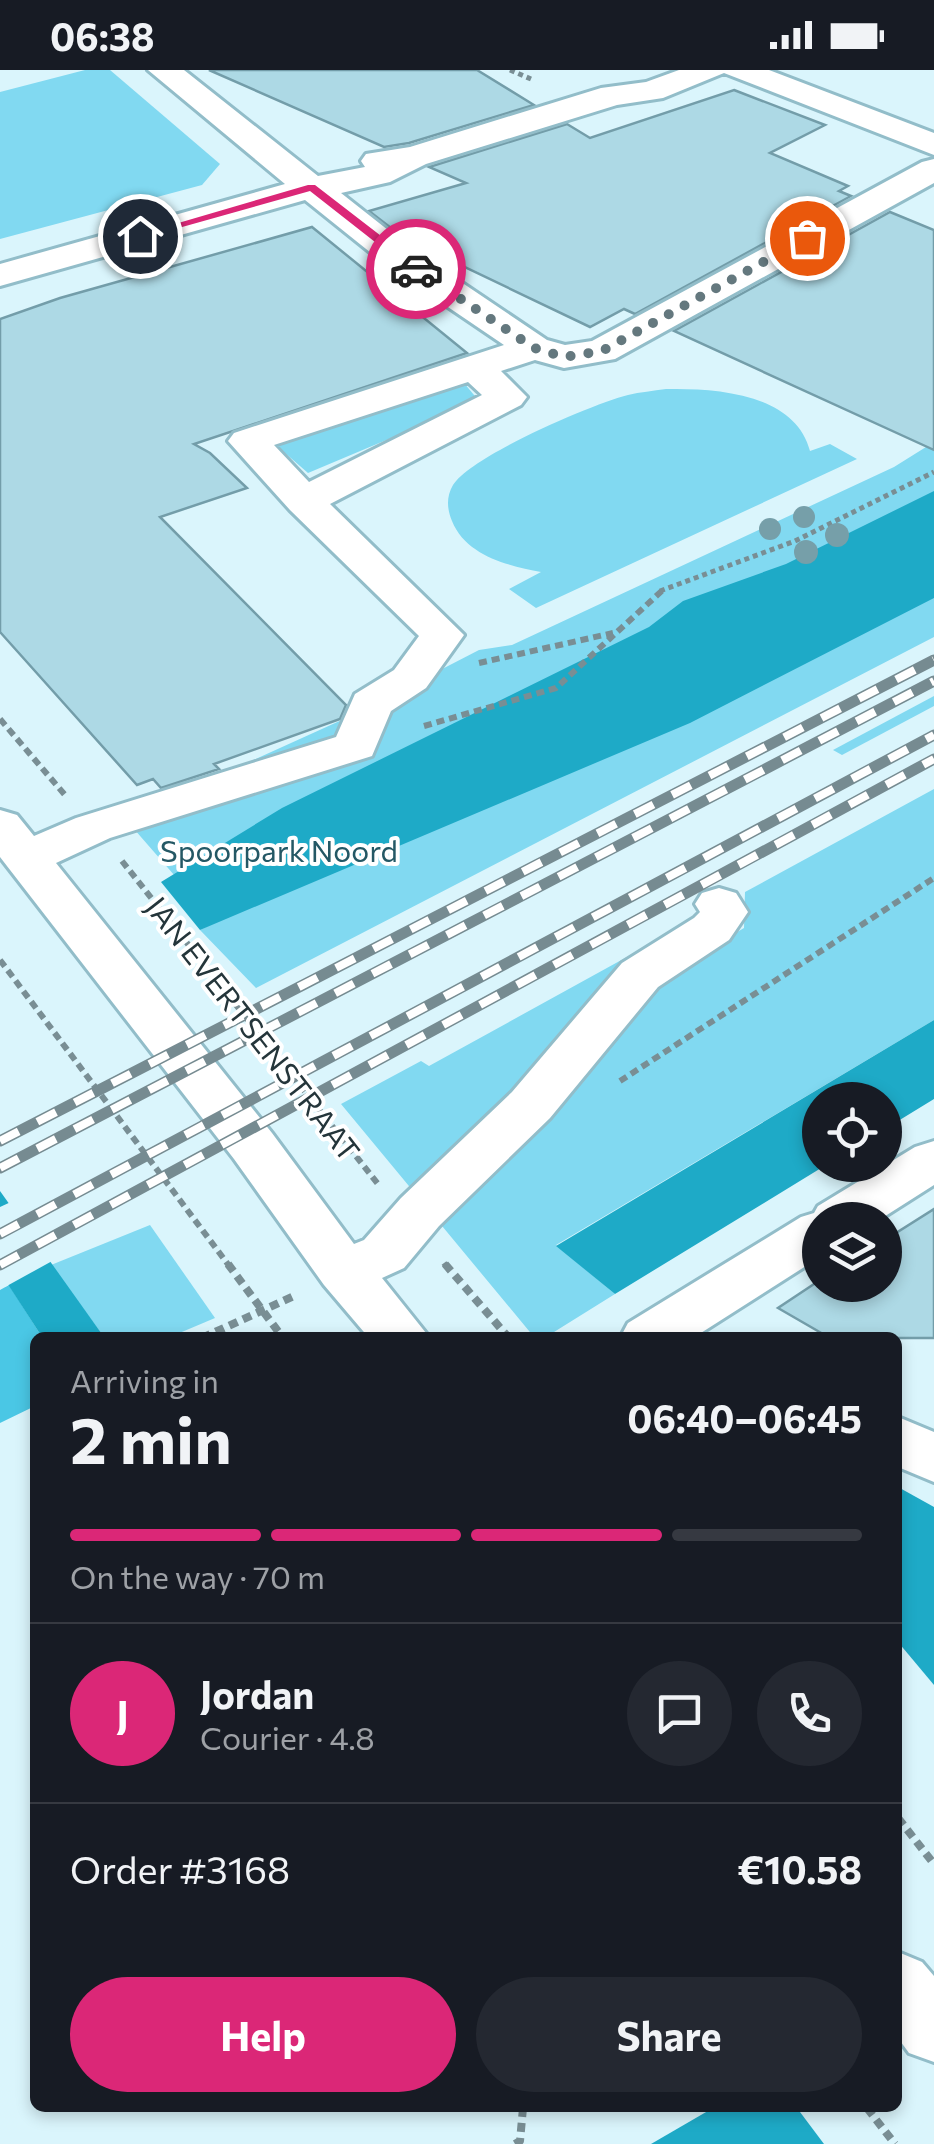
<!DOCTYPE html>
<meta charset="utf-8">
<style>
:root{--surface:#171b24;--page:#242831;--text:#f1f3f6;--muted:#9ea1a6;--line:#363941;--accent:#db2777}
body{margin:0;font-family:Commissioner,sans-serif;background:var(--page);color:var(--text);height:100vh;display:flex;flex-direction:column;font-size:38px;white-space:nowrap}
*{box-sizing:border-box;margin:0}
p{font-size:32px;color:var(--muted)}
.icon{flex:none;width:55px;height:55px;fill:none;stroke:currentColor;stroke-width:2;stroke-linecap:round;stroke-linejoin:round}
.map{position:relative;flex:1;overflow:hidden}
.panel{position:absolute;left:30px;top:1262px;width:872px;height:780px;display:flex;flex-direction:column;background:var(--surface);border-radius:15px;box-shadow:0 5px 15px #0003}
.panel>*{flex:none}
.fabs{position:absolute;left:802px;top:1012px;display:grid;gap:20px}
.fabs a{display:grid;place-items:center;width:100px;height:100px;border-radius:50%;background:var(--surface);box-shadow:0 5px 15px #0003;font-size:50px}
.pin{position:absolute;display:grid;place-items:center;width:85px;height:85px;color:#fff;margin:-42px;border:5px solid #fff;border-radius:50%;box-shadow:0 2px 10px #0007}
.courier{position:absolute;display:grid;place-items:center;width:100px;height:100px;margin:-50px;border:8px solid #db2777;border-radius:50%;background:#fff;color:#222;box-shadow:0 2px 12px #0007}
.head em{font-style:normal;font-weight:700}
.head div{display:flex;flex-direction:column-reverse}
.head{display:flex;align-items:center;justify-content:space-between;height:170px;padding:0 40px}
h1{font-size:65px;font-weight:700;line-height:75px}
.bar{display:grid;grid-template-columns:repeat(4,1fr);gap:15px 10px;align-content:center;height:120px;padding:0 40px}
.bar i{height:12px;border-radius:8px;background:var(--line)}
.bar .current{background:var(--accent)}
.bar p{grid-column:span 4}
.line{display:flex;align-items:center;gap:25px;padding:0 40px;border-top:2px solid var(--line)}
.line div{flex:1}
.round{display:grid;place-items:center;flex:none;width:105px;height:105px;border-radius:52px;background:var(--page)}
.primary-button{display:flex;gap:20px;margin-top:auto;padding:20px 40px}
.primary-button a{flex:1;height:115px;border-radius:60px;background:var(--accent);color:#fff;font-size:40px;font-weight:700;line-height:115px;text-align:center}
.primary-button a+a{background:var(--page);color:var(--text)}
.status{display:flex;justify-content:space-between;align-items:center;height:70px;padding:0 50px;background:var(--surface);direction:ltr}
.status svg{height:28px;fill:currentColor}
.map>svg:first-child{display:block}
</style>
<div class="status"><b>06:38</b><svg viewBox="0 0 49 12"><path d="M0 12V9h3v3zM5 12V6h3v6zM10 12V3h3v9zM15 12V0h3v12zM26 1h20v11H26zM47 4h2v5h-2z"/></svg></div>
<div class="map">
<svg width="934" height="2074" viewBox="0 0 934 2074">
<rect width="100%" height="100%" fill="#daf5fc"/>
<!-- green -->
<g fill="#81d9f1">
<polygon points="85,0 110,0 220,94 202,115 0,169 0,22"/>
<polygon points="464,313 479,331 308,403 277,376"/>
<path d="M666 319C715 318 795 323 810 381L830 374 857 389 536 538 509 519 541 502C509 496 466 486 452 451 447 439 446 427 453 415 471 386 592 334 628 325 640 322 653 321 666 319Z"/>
<polygon points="934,372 934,567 256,918 200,860 215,852 114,736 229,701 355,644 479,580 512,575 894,397"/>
<polygon points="934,626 934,636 842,685 833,680"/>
<polygon points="934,719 934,950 556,1175 615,1224 546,1267 534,1267 341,1034 421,991 429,996 645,877 675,898 744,858 745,822"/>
<polygon points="150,1155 215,1248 170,1267 104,1267 51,1195"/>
</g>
<!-- forest -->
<polygon fill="#4ac7e5" points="9,1215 42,1267 35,1268 35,1336 0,1353 0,1220"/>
<!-- water -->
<g fill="#1eaac7">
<polygon points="934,421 934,528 690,653 200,860 161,812 282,738 649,557 683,531 786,494"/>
<polygon points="934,950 934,1029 885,1059 885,1030 820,1030 820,1095 826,1095 615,1224 556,1176"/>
<polygon points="0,1121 104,1267 42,1267 0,1202"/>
<polygon points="898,1417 934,1437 934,1615 898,1572"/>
<polygon points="713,2038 898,2038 934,2074 651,2074"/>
</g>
<!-- pier -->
<g fill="#daf5fc">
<polygon points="13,1131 54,1190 5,1217 0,1211 0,1137"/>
<polygon points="934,1920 934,2074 824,2074 797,2038 898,2038 898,1942"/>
</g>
<!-- building -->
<g fill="#add9e5" stroke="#739da9" stroke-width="2.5">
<polygon points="209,0 477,0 534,35 409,73 384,77"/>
<polygon points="734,20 825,55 770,83 848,116 839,121 851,126 635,244 624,239 590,257 404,168 369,141 466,113 429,97 567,54 590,68"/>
<polygon points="890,142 934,160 934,380 674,261"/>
<polygon points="312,157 467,283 194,374 210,383 247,418 160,447 346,635 340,649 214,694 219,699 161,718 153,709 137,715 0,562 0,249 60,228"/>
<polygon points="934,1139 934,1268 830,1268 778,1238 820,1210 820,1215 885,1215 885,1170"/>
</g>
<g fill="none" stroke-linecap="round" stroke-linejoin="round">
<!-- minor casing -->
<g stroke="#92bdc9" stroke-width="6">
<g id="minor">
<path d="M148 0H184L318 106 365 97 361 91 366 84 410 77 601 18 646 12 679 0H769L934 63V85L724 3 663 28 617 35 426 94 390 112 341 123 412 179 547 270 565 275 592 271 922 92 934 89V113L615 289 564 298 535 290 501 301 527 327 521 335 330 434 464 565 426 618 391 641 372 686 110 768 56 793 272 1063 354 1174 364 1170 401 1128 512 1022 622 893 694 848 700 842 695 834 702 823 719 818 736 823 748 842 729 870 658 917 550 1048 439 1156 404 1198 382 1208 430 1268H369L324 1215 234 1089 0 787V740L17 745 34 766 76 748 336 667 355 624 394 600 419 566 290 440 228 371 234 363 504 275 386 195 305 130 0 216V194L285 114ZM468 312 482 325 309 412 274 375Z"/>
<polygon points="934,1071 934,1115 879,1150 820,1150 820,1187 693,1268 620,1268 628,1253 801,1147 814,1143 818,1136 915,1077"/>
<polygon points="898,1347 934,1362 934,1412 898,1397"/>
<polygon points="898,1882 922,1892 934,1906 934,1992 909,1983 898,1968"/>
</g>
</g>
<!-- path-far2 -->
<g stroke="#798e94" stroke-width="5" stroke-dasharray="5 4" stroke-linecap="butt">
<polyline points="510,0 531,9"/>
<polyline points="660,521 795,471 934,402"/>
</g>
<!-- path-far1 -->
<g stroke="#798e94" stroke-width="6" stroke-dasharray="8 5" stroke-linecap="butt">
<polyline points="479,593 613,563"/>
<polyline points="0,649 65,725"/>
<polyline points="424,656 556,618 665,518"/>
<polyline points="122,791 378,1114"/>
<polyline points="0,890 230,1197"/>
<polyline points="620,1011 934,808"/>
<polyline points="444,1193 447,1197"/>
</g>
<!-- path -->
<g stroke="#798e94" stroke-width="8" stroke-dasharray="9 6" stroke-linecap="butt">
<polyline points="228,1194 283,1268"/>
<polyline points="445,1194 509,1268"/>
<polyline points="202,1268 296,1225"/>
<polyline points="898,1748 934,1794"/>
<polyline points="867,2038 895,2074"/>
<polyline points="515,2074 520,2071 523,2038"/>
</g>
<!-- minor -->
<use href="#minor" fill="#fff" fill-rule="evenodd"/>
<!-- rail casing -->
<g stroke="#768b91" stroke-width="11">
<g id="rail">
<polyline points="0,1071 934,590"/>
<polyline points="0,1098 934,611"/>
<polyline points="0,1164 934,665"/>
<polyline points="0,1195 934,689"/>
</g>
</g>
<!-- rail -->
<use href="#rail" stroke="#fff" stroke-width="8" stroke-dasharray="21" stroke-linecap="butt"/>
</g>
<!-- trees -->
<g fill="#769fa9">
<circle cx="804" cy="447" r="11"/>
<circle cx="770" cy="459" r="11"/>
<circle cx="837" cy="465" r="12"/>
<circle cx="806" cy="482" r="12"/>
</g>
<!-- route -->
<polygon fill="#db2777" points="308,115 315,115 420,196 420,201 412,201 310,121 143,168 134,166"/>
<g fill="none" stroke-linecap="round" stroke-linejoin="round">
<!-- done -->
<polyline stroke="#64787e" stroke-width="10" stroke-dasharray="0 18" points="416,199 534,278 564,287 602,281 807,168"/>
</g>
<g text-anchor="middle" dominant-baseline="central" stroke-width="8" stroke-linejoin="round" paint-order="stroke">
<!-- park labels -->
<g font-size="30" fill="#245865" stroke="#fff">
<text x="279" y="779">Spoorpark Noord</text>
</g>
<!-- street labels -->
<g font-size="30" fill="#24353a" stroke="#fff">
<text transform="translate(254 958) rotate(52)">JAN EVERTSENSTRAAT</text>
</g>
</g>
</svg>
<div class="fabs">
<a><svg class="icon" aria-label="locate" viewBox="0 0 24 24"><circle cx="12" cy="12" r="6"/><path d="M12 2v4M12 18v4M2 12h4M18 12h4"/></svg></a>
<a><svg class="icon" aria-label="layers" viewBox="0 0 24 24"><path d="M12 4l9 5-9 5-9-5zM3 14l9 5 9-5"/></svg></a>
</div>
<div class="pin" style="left:807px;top:168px;background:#ea580c"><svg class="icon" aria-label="bag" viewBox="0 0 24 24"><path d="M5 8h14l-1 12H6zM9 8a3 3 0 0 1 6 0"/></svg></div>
<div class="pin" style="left:140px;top:166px;background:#1f2937"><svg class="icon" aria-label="home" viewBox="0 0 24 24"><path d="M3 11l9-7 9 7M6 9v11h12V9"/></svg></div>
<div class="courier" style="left:416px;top:199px"><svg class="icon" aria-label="car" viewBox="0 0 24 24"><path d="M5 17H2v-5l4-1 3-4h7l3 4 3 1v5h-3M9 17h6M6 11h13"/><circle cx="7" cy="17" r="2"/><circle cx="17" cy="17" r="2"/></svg></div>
<section class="panel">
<div class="head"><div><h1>2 min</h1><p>Arriving in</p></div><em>06:40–06:45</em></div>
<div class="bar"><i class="current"></i><i class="current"></i><i class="current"></i><i></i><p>On the way · 70 m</p></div>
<div class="line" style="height:180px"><b class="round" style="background:var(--accent);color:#fff">J</b><div><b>Jordan</b><p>Courier · 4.8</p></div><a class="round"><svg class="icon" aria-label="chat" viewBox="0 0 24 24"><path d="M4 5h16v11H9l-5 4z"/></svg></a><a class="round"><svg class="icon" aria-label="phone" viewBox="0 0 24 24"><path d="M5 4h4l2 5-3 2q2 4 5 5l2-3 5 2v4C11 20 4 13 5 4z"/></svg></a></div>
<div class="line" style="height:130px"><div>Order #3168</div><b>€10.58</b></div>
<div class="primary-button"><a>Help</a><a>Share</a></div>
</section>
</div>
